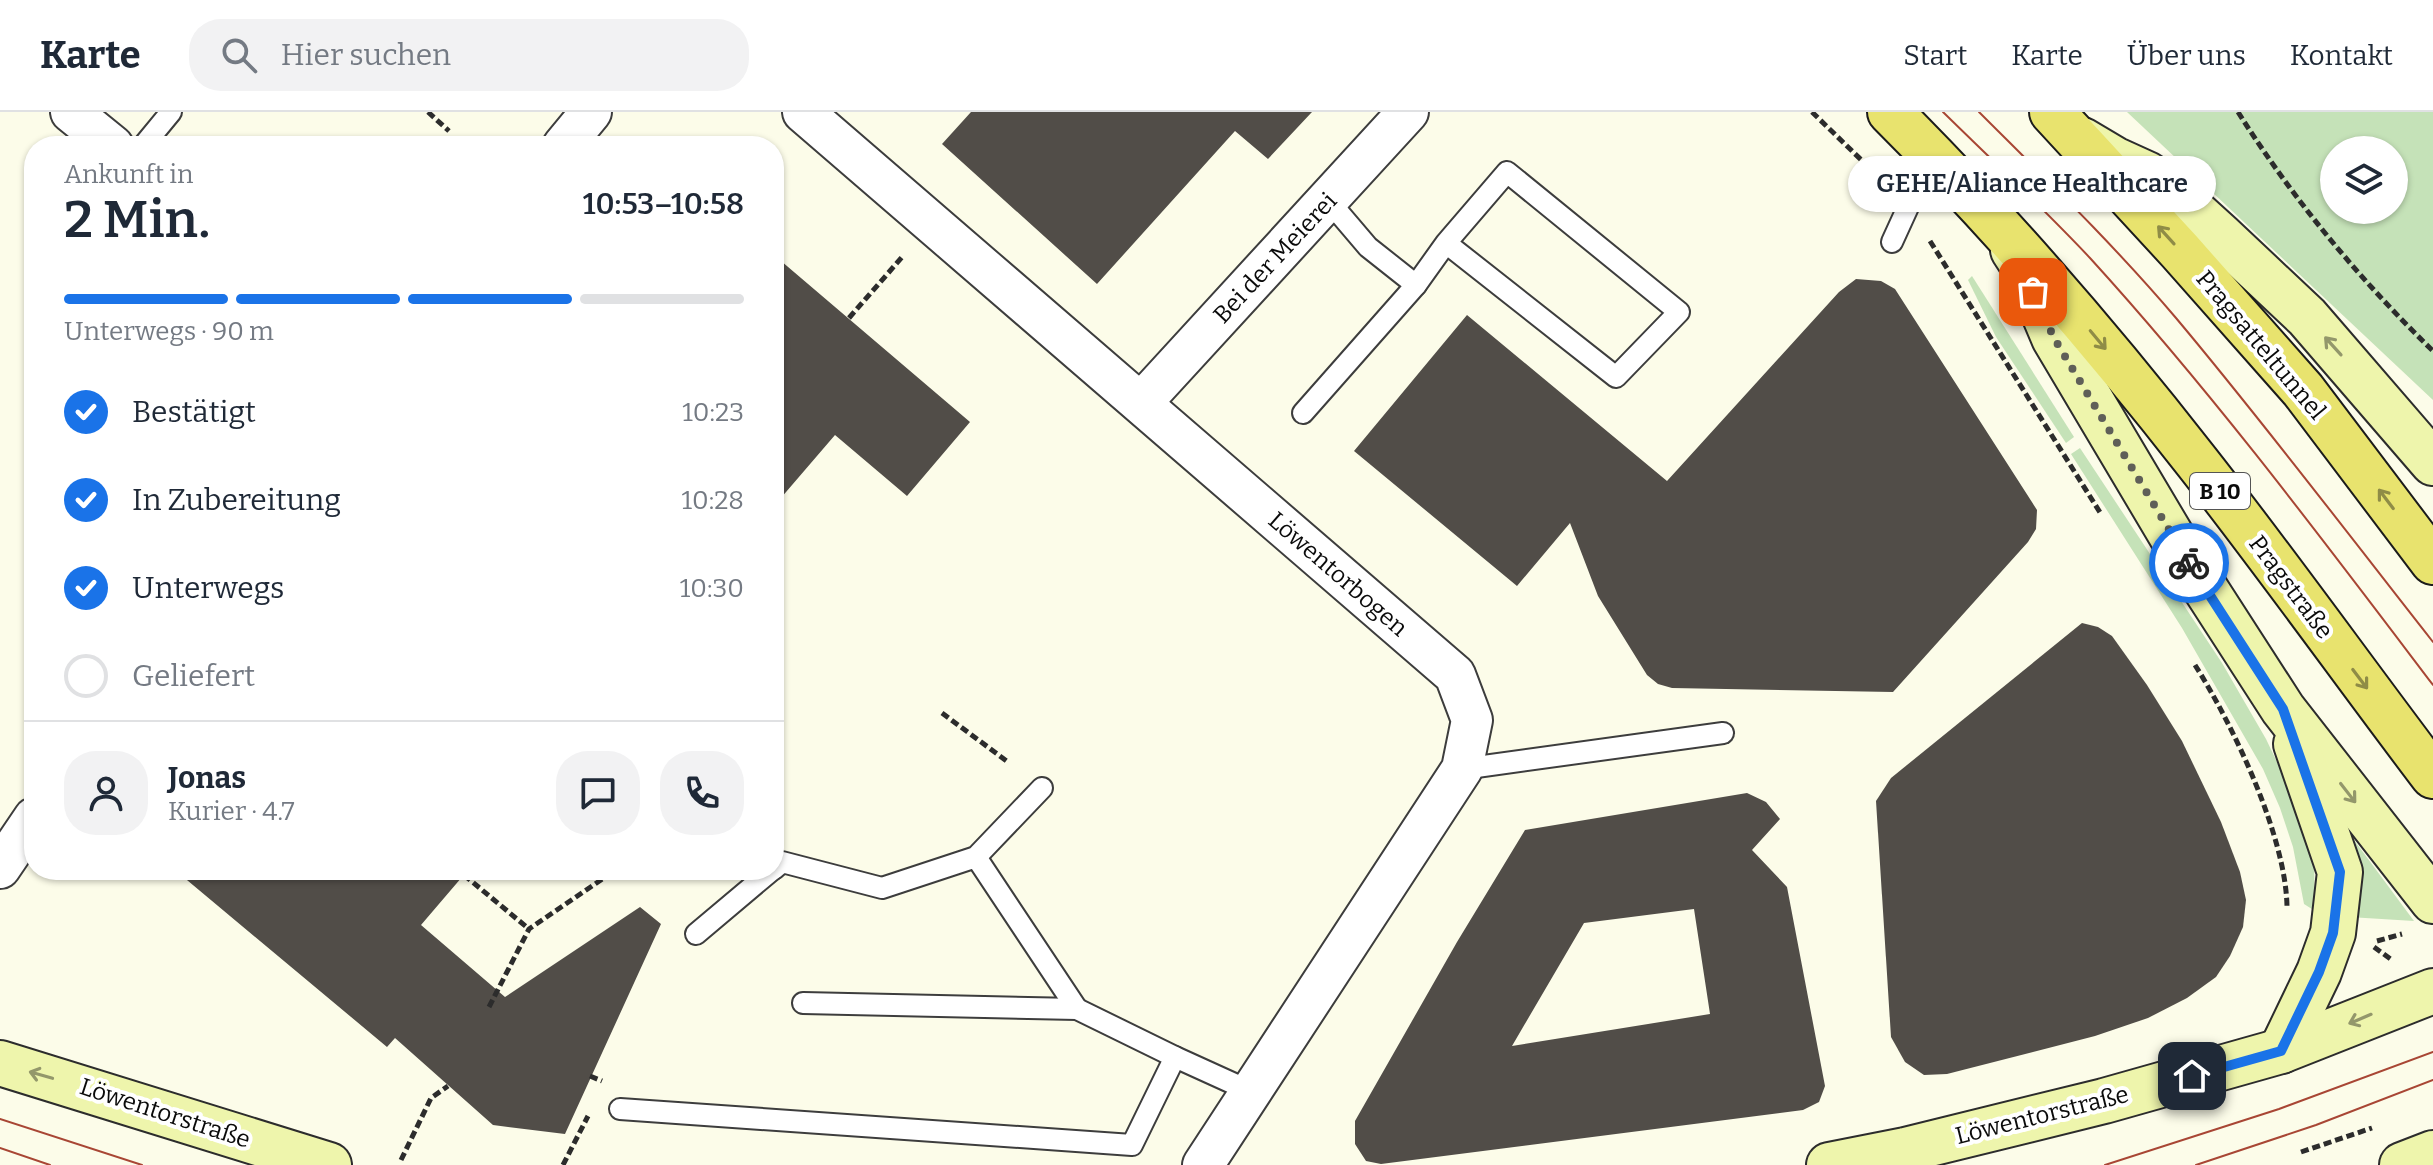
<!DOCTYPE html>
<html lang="de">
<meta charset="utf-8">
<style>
:root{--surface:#fff;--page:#f2f2f3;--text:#1f2937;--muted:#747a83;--line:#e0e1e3;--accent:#1a73e8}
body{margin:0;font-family:Bitter,serif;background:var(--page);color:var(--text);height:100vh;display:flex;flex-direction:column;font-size:30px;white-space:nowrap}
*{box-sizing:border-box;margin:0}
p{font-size:26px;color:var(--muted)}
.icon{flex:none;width:44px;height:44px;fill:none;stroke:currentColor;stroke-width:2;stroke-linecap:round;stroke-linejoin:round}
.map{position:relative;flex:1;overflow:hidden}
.sheet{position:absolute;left:24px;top:24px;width:760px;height:744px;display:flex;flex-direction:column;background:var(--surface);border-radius:32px;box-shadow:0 2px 6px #0004}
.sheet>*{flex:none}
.tools{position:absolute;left:2320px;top:24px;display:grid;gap:16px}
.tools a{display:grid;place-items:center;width:88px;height:88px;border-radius:50%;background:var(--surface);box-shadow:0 2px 6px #0004;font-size:40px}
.pin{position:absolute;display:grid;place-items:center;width:68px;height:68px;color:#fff;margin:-34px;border-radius:16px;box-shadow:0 4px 12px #0006}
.courier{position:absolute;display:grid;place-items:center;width:80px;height:80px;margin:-40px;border:6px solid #1a73e8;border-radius:50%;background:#fff;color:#222;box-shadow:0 2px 10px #0007}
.bubble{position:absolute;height:56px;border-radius:28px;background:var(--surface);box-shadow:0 2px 6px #0004;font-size:26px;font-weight:600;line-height:56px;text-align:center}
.overview em{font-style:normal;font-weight:600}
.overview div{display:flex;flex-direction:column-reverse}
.overview{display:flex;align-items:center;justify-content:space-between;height:136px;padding:0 40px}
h1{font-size:52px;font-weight:600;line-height:60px}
.bar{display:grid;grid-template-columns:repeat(4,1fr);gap:12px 8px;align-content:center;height:96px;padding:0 40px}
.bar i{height:10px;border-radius:6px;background:var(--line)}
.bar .active{background:var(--accent)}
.bar p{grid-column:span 4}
.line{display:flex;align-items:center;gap:20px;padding:0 40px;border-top:2px solid var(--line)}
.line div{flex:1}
.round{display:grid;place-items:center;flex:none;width:84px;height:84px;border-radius:32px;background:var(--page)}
ol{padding:0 40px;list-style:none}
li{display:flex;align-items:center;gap:24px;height:88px}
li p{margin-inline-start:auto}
li .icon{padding:8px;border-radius:50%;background:var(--accent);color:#fff;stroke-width:4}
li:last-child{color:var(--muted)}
li i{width:44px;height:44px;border:4px solid var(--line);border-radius:50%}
header{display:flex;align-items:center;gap:48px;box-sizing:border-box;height:112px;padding:0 40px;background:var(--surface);border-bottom:2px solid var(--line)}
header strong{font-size:38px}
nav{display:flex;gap:44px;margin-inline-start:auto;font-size:28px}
.search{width:560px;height:72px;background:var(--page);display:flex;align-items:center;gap:20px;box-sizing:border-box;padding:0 28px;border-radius:32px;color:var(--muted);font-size:30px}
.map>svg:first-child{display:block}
</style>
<header>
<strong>Karte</strong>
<div class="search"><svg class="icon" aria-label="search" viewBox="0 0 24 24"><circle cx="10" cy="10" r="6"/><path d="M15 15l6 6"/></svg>Hier suchen</div>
<nav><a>Start</a><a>Karte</a><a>Über uns</a><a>Kontakt</a></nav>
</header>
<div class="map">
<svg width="2433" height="1053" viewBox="0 0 2433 1053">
<rect width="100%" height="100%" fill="#fcfce9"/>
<!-- green -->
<g fill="#c5e2b8" fill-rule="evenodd">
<path d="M2127 0H2433V288ZM2394 38V98H2334V38Z"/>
<polygon points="1972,164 2074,325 2066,331 1996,225 1968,168"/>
<polygon points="2080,336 2222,551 2266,627 2287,671 2314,748 2315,799 2304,792 2293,735 2280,696 2263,657 2182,516 2071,342"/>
<polygon points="2348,727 2354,728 2414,809 2349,805"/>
</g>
<!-- building -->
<g fill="#514d48" fill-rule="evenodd">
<polygon points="971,0 1312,0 1268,47 1235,19 1097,172 942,32"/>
<polygon points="774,143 970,310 907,384 835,323 774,394"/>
<polygon points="1856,167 1881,169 1895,177 2037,398 2036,417 2028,430 1893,580 1672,576 1658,572 1647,563 1598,484 1570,411 1517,474 1354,339 1467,203 1667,369 1839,180"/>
<polygon points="2082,511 2098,515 2112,524 2147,573 2182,629 2221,710 2240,760 2246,788 2243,815 2230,844 2216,865 2187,886 2148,906 2095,924 1947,962 1924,963 1905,950 1891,925 1876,689 1891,666"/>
<path d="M1747 681 1766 690 1780 707 1752 738 1787 775 1825 974 1819 990 1803 998 1381 1052 1366 1049 1355 1032V1009L1457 830 1525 718ZM1694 797 1710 902 1512 934 1584 811Z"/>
<polygon points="175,758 468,758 421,813 505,885 640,795 661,812 565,1022 493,1013 395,926 387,935"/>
</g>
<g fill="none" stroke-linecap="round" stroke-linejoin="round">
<!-- service casing -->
<g stroke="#3d3d3d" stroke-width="24">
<g id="service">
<polyline points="143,34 171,0"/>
<polyline points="1328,88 1368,135 1416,173 1446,131 1616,265 1679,200 1507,60 1446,131"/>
<polyline points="1892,130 1908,95 1936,46"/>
<polyline points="1303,301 1416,173"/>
<polyline points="1462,657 1723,621"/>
<polyline points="976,745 1077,897"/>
<polyline points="774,757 782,750 882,776 976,745 1042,676"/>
<polyline points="696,822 772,758"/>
<polyline points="1175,945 1252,980"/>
<polyline points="620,997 1132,1033 1175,945 1077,897 803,891"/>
</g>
</g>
<!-- minor casing -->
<g stroke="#3d3d3d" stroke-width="44">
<g id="minor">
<polyline points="71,0 113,34"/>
<polyline points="803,0 1455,563 1472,608 1462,657 1203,1053"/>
<polyline points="563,34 591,0"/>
<polyline points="1141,291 1408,0"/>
<polyline points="0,756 34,706"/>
</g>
</g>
<!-- secondary casing -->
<g stroke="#2c2c2c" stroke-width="48">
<g id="secondary">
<polyline points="2082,28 2114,47 2147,62 2167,75 2221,124 2307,205 2433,351"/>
<polyline points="2013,138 2024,155 2054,226 2174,428 2283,597 2433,789"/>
<polyline points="2281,939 2319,860 2333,821 2340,760 2296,632"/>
<polyline points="0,951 329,1053"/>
<polyline points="1829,1053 1905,1038 2104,989 2281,939 2433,879"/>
<polyline points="2402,1053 2433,1041"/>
</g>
</g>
<!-- primary casing -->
<g stroke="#1b1b1b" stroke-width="48">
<g id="primary">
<path d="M1890 0C2000 110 2101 227 2197 350 2278 453 2354 560 2433 664"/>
<polyline points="2052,0 2180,139 2303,278 2433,450"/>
</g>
</g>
<!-- path -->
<g stroke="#2c2c2c" stroke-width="5" stroke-dasharray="8 4" stroke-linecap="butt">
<polyline points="428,0 449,19"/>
<polyline points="1812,0 1885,71"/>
<path d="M2238 0C2293 87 2359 167 2433 239"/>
<polyline points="1930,129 2101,402"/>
<polyline points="849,206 903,144"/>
<path d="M2195 553C2233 613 2286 724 2287 795"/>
<polyline points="942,601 1008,650"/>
<polyline points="464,763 529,817"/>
<polyline points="2377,829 2402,822"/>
<polyline points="2374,835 2392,848"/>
<polyline points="489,895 529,817 614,759"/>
<polyline points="590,964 602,969"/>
<polyline points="2301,1040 2372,1016"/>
<polyline points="401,1048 431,986 448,974"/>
<polyline points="563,1053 588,1004"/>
</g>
<!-- service -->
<use href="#service" stroke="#fff" stroke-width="20"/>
<!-- minor -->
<use href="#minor" stroke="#fff" stroke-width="40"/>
<!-- secondary -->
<use href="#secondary" stroke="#eef5ac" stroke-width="44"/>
<!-- primary -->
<use href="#primary" stroke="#e8e36e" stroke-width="44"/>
<!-- tram -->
<g stroke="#a84634" stroke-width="2">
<path d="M1943 0C1992 48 2043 96 2090 146 2213 281 2323 428 2433 573"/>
<path d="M1979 0C2046 67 2115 134 2176 206 2265 312 2348 422 2433 530"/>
<polyline points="0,1007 142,1053"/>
<polyline points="0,1036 50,1053"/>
<polyline points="2105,1053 2279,997 2433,940"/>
<polyline points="2196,1053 2316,1013 2433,968"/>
</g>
</g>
<!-- one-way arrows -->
<defs><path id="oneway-shaft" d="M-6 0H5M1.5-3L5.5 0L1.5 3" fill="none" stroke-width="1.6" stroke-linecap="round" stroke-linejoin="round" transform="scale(2)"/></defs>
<g stroke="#8f8c46">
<use href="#oneway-shaft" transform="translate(2166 123) rotate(-132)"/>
<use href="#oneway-shaft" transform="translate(2098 228) rotate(50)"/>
<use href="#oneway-shaft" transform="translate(2386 387) rotate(-127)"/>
<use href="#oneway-shaft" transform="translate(2360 567) rotate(53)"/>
</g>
<g stroke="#93976b">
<use href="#oneway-shaft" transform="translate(2333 234) rotate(-132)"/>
<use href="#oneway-shaft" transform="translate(2348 681) rotate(52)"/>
<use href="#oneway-shaft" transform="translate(2360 907) rotate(157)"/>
<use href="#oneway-shaft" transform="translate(41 963) rotate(-164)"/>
</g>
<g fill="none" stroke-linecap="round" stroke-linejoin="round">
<!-- done -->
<polyline stroke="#5f5f58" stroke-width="8" stroke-dasharray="0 14.4" points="2033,180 2054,226 2189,451"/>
<!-- route -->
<polyline stroke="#1a73e8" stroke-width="10" points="2189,451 2283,597 2340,760 2333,821 2319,860 2281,939 2192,964"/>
</g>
<g text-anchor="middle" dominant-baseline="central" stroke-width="8" stroke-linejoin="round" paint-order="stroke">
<!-- shield labels -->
<rect fill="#fff" stroke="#545454" stroke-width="2" x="2190" y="361" width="60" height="36" rx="6"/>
<g font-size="22" font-weight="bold" fill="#0a0a0a">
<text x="2220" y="379">B 10</text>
</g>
<!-- street labels -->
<g font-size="24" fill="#0a0a0a" stroke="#fff">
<text transform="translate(1275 146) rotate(-47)">Bei der Meierei</text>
<text transform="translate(2261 233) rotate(50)">Pragsatteltunnel</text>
<text transform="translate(1338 462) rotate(41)">Löwentorbogen</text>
<text transform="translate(2291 475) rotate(53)">Pragstraße</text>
<text transform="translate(165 1001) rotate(18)">Löwentorstraße</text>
<text transform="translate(2042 1003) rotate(-14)">Löwentorstraße</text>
</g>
</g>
</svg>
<div class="tools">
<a><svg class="icon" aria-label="layers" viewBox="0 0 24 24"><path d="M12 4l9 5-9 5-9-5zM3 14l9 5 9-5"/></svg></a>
</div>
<div class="pin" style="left:2033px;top:180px;background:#ea580c"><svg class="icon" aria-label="bag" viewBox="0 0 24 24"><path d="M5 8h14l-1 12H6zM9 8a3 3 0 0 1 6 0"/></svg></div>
<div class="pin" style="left:2192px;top:964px;background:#1f2937"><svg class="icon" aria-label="home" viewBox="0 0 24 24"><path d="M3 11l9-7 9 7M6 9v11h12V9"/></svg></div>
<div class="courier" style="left:2189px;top:451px"><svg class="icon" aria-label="bike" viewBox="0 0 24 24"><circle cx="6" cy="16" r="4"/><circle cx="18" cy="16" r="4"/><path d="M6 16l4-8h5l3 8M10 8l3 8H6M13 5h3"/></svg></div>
<div class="bubble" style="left:1848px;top:44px;width:368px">GEHE/Aliance Healthcare</div>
<section class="sheet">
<div class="overview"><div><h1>2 Min.</h1><p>Ankunft in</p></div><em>10:53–10:58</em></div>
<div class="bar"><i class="active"></i><i class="active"></i><i class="active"></i><i></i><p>Unterwegs · 90 m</p></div>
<ol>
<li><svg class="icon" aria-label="check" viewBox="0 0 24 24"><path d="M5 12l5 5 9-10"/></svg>Bestätigt<p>10:23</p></li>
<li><svg class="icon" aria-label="check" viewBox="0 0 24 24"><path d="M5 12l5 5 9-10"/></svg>In Zubereitung<p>10:28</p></li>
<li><svg class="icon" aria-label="check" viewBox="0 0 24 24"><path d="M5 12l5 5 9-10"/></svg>Unterwegs<p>10:30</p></li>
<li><i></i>Geliefert</li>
</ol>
<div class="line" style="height:144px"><a class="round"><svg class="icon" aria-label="person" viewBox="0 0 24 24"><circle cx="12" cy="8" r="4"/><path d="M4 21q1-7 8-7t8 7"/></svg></a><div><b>Jonas</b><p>Kurier · 4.7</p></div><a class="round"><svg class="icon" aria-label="chat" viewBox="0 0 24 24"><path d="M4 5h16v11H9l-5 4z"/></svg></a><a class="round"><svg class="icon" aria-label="phone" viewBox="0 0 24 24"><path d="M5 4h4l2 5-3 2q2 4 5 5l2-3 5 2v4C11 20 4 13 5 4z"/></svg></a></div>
</section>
</div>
